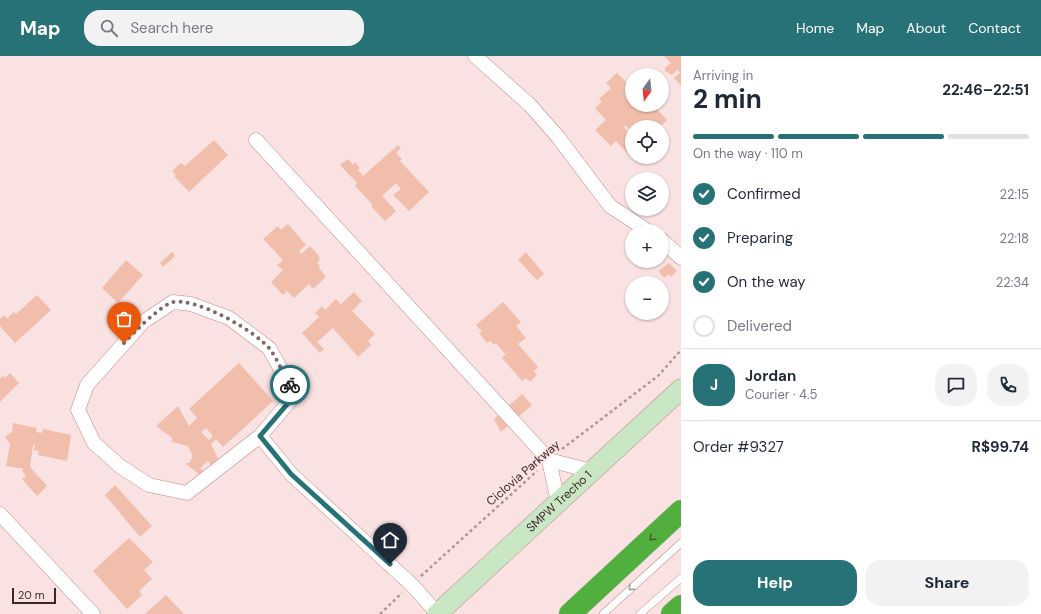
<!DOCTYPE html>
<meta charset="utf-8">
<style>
:root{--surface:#fff;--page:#f2f2f3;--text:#1f2937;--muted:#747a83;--line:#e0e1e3;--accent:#277276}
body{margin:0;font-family:"DM Sans",sans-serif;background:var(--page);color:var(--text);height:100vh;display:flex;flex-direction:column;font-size:15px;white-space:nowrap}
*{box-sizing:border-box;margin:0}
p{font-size:13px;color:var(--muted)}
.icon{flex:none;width:22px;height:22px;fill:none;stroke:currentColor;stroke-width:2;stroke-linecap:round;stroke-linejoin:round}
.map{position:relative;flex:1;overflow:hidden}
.drawer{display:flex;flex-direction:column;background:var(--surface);width:360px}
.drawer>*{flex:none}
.needle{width:26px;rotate:195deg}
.fabs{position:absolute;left:625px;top:12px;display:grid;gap:8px}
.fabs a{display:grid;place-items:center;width:44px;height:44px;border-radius:50%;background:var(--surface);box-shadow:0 1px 3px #0004;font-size:20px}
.scale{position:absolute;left:12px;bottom:10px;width:44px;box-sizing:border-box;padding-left:4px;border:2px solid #3d2827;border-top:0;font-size:11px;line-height:14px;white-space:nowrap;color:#3d2827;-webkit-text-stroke:3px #f9e2e1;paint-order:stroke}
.pin{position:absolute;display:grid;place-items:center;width:34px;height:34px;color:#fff;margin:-41px -17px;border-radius:50% 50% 50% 0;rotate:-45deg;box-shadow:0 0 4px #0007}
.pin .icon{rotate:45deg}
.courier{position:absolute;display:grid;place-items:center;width:40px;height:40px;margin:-20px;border:3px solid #277276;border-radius:50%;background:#fff;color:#222;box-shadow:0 1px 5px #0007}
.overview em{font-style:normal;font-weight:700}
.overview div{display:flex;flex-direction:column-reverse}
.overview{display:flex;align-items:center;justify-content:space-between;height:68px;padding:0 12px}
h1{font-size:26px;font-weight:700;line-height:30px}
.bar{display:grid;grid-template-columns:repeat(4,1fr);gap:6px 4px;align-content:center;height:48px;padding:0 12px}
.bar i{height:5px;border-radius:3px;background:var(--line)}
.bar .active{background:var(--accent)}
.bar p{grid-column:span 4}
.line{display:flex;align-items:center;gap:10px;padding:0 12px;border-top:1px solid var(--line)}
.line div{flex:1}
.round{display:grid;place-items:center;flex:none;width:42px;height:42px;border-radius:16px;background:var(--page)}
ol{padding:0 12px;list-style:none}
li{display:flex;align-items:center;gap:12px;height:44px}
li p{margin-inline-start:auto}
li .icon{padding:4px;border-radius:50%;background:var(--accent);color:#fff;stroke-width:4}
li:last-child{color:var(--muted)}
li i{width:22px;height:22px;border:2px solid var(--line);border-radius:50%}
.primary-button{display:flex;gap:8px;margin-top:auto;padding:8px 12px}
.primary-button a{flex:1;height:46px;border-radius:16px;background:var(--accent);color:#fff;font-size:16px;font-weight:700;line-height:46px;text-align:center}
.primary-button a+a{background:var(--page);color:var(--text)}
header{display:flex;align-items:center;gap:24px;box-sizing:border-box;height:56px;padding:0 20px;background:var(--accent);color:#fff}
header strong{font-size:19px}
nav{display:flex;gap:22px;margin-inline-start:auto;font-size:14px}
.search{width:280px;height:36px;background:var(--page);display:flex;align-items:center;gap:10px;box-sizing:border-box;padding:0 14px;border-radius:16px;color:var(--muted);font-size:15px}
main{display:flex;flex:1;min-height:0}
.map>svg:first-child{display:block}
</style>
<header>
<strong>Map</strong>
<div class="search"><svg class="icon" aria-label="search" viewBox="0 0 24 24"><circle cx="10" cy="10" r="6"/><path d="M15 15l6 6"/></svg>Search here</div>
<nav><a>Home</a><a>Map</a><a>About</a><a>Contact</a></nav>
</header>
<main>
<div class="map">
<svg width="681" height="558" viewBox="0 0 681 558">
<rect width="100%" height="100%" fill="#f9e2e1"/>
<!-- building -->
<g fill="#f2beac" fill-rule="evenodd">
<polygon points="664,0 681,0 681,30 674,22 680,17 677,14 672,19 665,15 665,12 671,7"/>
<path d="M617 17 627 27 630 24 632 26V49H653L667 64 660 71H632V91L629 88 626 91 631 97 632 96 631 101 616 85 611 90 595 74 606 64 595 52 602 46 599 43 611 32 606 27ZM625 69 631 75 629 77 624 71Z"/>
<polygon points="214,84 228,99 189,136 174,120 176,119 172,115 181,107 185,110"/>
<polygon points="398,89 401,92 396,97 402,103 400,105 429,136 409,155 393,139 401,133 396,127 382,140 396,155 385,165 371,150 373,149 355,130 357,127 340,109 348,103 353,109 355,106 360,112 358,114 363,120"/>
<polygon points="288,168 306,189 299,195 301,198 310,190 320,201 318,202 320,204 317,207 320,210 319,212 326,221 313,233 309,228 294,242 287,235 283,239 271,226 283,214 277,209 283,204 263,183 278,170 281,174"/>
<polygon points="172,196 175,200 163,211 160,207"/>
<polygon points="526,196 544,218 537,224 518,204"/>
<polygon points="126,204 143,219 118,247 102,232"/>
<polygon points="669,207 677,215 671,221 669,218 665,222 658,215"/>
<polygon points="354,236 362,245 352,255 375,278 368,285 371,289 358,301 333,272 317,286 324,293 320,297 302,277 319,261 315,257 322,250 325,254 336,243 341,248"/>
<polygon points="37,239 51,254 15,287 0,270 0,263 4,259 7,262 14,256 16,258"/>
<polygon points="503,246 521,266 516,270 526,282 518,288 538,311 534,315 537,319 530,326 526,322 522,325 502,302 511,293 505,298 496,287 494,289 490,285 487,287 479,277 482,276 476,269"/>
<path d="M239 307 273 345 223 391 216 383 211 388 219 405 212 410 208 405 200 412 205 417 199 418 186 408V407H189L193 400 188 390 172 386V382L156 370 178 350 189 370 197 362 189 353ZM206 372 213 380 209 384 201 376Z"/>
<polygon points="10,317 19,327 0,346 0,323 3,320 5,322"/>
<polygon points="522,338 532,349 501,376 494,363"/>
<polygon points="13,367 37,372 36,376 42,377 43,373 71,379 67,405 38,399 39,395 34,394 35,389 33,389 30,411 47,430 37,440 22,423 26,420 22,414 24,413 6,410 10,388 5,381 12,376"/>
<polygon points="115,429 152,470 140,481 105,439"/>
<polygon points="129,482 153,506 144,514 152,523 139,535 142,539 127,553 93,515"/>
<polygon points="166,539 184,558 145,558"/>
</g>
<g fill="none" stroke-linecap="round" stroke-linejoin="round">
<!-- lane casing -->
<g stroke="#bf8b8a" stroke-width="8">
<g id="lane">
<polyline points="603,558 681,487"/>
<polyline points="640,558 681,522"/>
</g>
</g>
<!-- street casing -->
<g stroke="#bf8b8a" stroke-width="15">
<g id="street">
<polyline points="475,0 530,49 558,81 610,150 648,175"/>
<polyline points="256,84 549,404 558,446"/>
<polyline points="662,184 681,202"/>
<polyline points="260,380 187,437 149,429 121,411 94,387 78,354 87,329 143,266 173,246 191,248 229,262 269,292 295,339 260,380 291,418 412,529 437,557"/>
<polyline points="549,404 591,415"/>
<polyline points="0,458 93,558"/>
</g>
</g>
<!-- secondary casing -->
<g stroke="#bf8b8a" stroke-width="21">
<g id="secondary">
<path id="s1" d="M437 558 681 333"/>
</g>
</g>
<!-- highway casing -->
<g stroke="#cdc7c7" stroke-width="23">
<g id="highway">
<polyline points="570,558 681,455"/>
<polyline points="672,558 681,550"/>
</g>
</g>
<!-- path -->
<g stroke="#ae9897" stroke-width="2.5" stroke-dasharray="3 3" stroke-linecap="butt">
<polyline points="562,393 658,320 681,294"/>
<polyline points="421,520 537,415"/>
<polyline points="380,558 402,537"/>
</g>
<!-- lane -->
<use href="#lane" stroke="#fff" stroke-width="7"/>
<!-- street -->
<use href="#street" stroke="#fff" stroke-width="14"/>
<!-- secondary -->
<use href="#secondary" stroke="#cae7c5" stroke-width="20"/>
<!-- highway -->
<use href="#highway" stroke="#50af3d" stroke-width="22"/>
</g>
<!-- one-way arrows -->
<defs><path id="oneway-chevron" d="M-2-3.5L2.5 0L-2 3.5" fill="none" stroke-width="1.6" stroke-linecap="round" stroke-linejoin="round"/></defs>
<use stroke="#455e30" href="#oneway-chevron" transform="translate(652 482) rotate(137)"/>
<use stroke="#a89e9e" href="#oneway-chevron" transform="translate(631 532) rotate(138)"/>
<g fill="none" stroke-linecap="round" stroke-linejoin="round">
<!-- done -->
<path stroke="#7f6968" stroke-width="4" stroke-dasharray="0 7.2" d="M124 287C133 277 161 249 173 246 198 242 253 274 269 292 277 302 283 318 290 329"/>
<!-- route -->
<polyline stroke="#277276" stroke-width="5" points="290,329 295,339 260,380 291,418 390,508"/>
</g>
<g text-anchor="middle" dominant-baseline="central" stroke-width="3" stroke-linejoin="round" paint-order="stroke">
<!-- street labels -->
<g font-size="12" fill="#3d2827" stroke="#f9e2e1">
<text transform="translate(523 417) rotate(-41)">Ciclovia Parkway</text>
<text stroke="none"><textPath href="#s1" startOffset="166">SMPW Trecho 1</textPath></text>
</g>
</g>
</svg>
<div class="fabs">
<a><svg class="needle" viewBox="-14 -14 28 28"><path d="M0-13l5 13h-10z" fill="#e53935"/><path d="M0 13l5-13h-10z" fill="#747a83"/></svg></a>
<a><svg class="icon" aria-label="locate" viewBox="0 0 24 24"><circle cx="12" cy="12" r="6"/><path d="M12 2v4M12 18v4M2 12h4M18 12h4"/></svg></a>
<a><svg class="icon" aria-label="layers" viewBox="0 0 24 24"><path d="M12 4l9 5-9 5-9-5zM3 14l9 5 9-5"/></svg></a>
<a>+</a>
<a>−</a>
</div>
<div class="scale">20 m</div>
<div class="pin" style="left:124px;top:287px;background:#ea580c"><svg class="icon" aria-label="bag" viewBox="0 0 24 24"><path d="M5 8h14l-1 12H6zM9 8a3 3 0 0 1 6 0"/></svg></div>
<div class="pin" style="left:390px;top:508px;background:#1f2937"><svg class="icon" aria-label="home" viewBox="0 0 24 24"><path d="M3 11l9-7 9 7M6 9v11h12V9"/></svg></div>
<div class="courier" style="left:290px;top:329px"><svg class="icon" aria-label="bike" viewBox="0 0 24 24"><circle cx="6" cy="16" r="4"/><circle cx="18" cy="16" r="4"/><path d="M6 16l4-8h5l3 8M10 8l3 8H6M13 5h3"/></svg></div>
</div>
<section class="drawer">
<div class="overview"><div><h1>2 min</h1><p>Arriving in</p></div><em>22:46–22:51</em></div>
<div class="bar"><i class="active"></i><i class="active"></i><i class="active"></i><i></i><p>On the way · 110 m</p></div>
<ol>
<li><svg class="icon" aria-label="check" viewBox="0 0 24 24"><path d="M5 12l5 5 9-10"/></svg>Confirmed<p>22:15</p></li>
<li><svg class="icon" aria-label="check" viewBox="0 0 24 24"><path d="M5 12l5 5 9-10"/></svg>Preparing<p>22:18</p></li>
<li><svg class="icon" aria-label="check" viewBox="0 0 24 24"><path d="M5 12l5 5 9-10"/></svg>On the way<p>22:34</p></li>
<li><i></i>Delivered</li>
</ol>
<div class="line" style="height:72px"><b class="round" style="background:var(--accent);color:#fff">J</b><div><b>Jordan</b><p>Courier · 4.5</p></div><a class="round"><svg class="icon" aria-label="chat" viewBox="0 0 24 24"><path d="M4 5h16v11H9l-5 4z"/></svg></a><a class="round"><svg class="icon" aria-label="phone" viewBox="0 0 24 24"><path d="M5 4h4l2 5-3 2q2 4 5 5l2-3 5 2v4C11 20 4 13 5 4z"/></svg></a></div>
<div class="line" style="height:52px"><div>Order #9327</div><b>R$99.74</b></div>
<div class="primary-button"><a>Help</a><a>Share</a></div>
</section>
</main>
